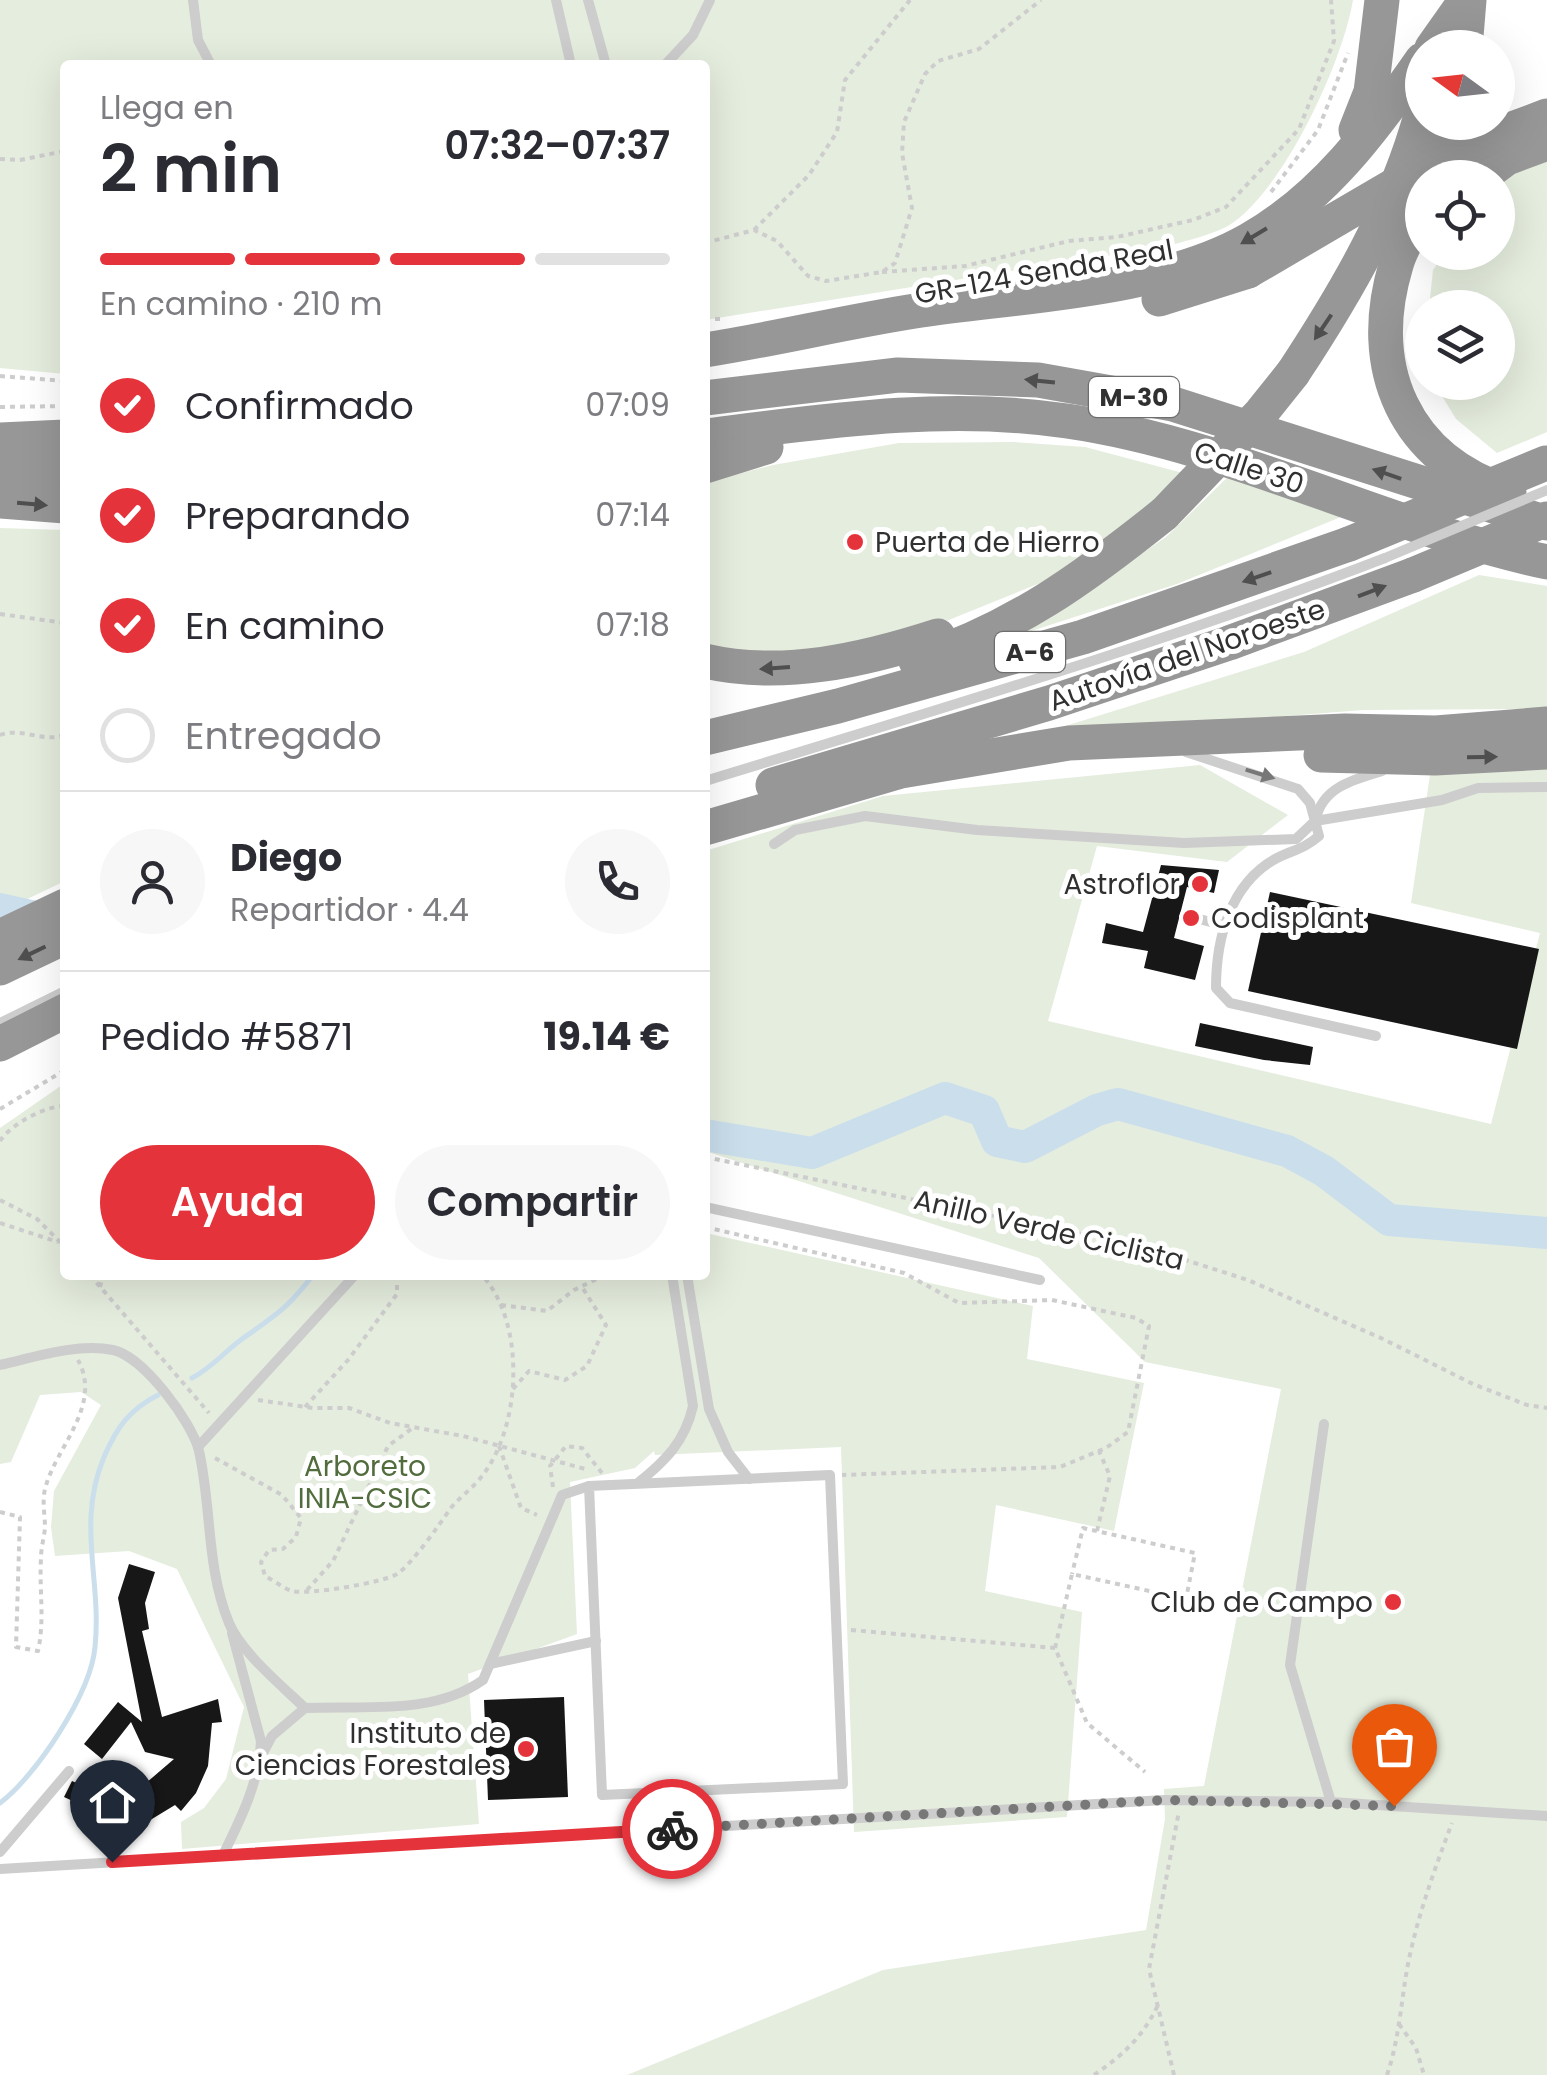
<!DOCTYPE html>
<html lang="es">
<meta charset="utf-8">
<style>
:root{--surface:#fff;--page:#f7f7f7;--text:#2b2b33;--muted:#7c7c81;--line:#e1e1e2;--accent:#e5333c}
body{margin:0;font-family:Poppins,sans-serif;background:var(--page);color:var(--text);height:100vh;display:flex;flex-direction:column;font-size:38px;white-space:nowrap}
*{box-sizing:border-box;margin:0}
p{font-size:32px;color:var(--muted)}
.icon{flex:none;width:55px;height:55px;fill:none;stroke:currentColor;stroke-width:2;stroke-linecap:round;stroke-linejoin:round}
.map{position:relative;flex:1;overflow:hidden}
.side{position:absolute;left:60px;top:60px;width:650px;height:1220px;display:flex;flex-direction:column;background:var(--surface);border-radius:10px;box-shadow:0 10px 40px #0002}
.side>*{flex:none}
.needle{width:65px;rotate:285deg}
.fabs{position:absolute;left:1405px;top:30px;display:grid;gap:20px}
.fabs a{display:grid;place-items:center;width:110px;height:110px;border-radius:50%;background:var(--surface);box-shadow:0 10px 40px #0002;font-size:50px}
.pin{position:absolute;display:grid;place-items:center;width:85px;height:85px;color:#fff;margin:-102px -42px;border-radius:50% 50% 50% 0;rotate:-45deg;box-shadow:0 0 10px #0007}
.pin .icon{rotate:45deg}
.courier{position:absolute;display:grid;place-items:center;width:100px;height:100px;margin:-50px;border:8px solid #e5333c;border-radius:50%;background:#fff;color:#222;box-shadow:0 2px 12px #0007}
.headline em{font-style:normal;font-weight:600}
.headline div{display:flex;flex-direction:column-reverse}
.headline{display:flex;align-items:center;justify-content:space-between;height:170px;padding:0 40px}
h1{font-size:65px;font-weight:600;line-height:75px}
.bar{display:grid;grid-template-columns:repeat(4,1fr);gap:15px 10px;align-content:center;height:120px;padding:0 40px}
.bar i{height:12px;border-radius:8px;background:var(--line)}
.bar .current{background:var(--accent)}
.bar p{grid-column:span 4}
.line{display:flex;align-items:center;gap:25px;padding:0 40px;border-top:2px solid var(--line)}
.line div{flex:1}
.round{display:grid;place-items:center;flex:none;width:105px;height:105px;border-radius:52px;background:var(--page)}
ol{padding:0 40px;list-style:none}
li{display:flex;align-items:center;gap:30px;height:110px}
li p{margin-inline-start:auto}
li .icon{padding:10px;border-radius:50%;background:var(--accent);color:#fff;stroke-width:4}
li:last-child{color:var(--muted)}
li i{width:55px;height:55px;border:5px solid var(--line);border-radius:50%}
.primary-button{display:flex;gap:20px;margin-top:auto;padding:20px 40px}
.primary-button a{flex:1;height:115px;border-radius:60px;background:var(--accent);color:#fff;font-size:40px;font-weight:600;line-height:115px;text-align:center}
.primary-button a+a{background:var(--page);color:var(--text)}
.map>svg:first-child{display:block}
</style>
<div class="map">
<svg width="1547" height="2075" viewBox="0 0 1547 2075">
<rect width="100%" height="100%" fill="#fff"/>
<!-- green -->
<g fill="#e5edde">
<path d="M0 0H1353C1343 62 1283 192 1228 226 1211 235 1188 240 1169 246L705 320V65H65V374L0 368Z"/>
<polygon points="1547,159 1547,432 1497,453 1456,419 1434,383 1498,382 1498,308 1429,308 1433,270 1445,253 1498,252 1498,186 1531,163"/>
<polygon points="1013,442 1085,447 1183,473 1106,544 1045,581 924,630 787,655 705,649 705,482 773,465 899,443"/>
<polygon points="1232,473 1353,512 1177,584 1025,633 1166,537"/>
<polygon points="0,528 65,530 65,881 0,912"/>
<polygon points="1479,575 1547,586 1547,709 1363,710 1033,736 1304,652"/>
<polygon points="1200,765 1288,815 1227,862 1097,846 1048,1021 1491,1124 1540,933 1411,903 1431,768 1547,768 1547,2075 627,2075 883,1970 1146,1930 1165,1819 1164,1789 1204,1786 1281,1389 1145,1362 1039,1258 705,1151 705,851 883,796"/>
<polygon points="65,1083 65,1275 705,1275 705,1235 710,1234 1033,1306 1027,1359 1144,1383 1114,1531 996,1505 985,1591 1082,1612 1067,1817 854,1832 841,1447 655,1455 654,1451 635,1468 570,1482 577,1634 468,1674 479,1824 182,1849 181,1822 204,1808 226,1779 244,1707 177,1569 129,1551 55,1556 51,1527 54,1491 101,1405 81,1392 40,1395 11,1462 0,1464 0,1128"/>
</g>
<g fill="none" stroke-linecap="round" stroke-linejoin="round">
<!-- stream -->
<g stroke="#cadeec" stroke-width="5">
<path d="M192 1378C213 1367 224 1352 242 1339 277 1314 286 1310 313 1275"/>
<path d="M0 1803C36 1776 91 1693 95 1647 102 1579 76 1524 104 1457 117 1427 129 1410 158 1395"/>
</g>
<!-- river -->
<g stroke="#cadeec" stroke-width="32">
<polyline points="0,909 54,921"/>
<polyline points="705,1135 812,1153 945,1098 984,1111 997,1141 1025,1147 1097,1110 1118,1104 1287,1151 1324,1171 1389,1220 1547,1233"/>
</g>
</g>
<!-- building -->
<g fill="#171717">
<polygon points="1161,865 1219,870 1214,893 1187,887 1174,938 1204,946 1195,980 1144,968 1148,951 1102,943 1106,923 1143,932"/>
<polygon points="1270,892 1539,949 1517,1049 1248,991"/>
<polygon points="1200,1023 1313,1047 1310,1065 1264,1060 1195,1046"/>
<polygon points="129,1564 155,1572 145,1603 149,1629 142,1631 162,1717 218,1699 222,1722 212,1723 208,1766 196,1793 181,1811 175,1805 147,1822 109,1830 109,1821 72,1815 77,1803 64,1797 72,1781 85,1787 86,1783 99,1787 97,1801 129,1794 151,1799 139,1789 174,1759 145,1752 131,1722 102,1759 84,1744 118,1702 142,1722 118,1598"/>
<polygon points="564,1697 568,1797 488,1800 484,1700"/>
</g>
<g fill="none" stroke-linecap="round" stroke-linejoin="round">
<!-- path -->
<g stroke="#cdcdcd" stroke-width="4" stroke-dasharray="5 5" stroke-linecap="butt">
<polyline points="0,159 20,160 65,151"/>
<polyline points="1271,192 1318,130 1348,53"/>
<polyline points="754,230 809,175 837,132 845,80 910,0"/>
<polyline points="705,243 754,230 777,241 808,276 826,281 882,272 895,263 912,208 902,153 904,122 925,74 938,61 979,49 1041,0"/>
<polyline points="882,272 965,266 1069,241 1117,237 1193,220 1226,207 1299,129 1334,41 1331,0"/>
<polyline points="705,319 722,319"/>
<polyline points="0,376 65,381"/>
<polyline points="0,407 65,406"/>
<polyline points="0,614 65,623"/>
<path d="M0 735C22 727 43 743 65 735"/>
<polyline points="0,1109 65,1070"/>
<path d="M0 1141C11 1124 45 1106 65 1106"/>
<polyline points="705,1157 1145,1247 1248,1280 1381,1338 1473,1384 1527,1405 1547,1408"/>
<polyline points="0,1200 37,1219 65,1247"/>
<polyline points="0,1223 58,1242"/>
<polyline points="705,1227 904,1273 959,1303 1052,1300 1136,1318 1149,1326 1128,1432 1106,1448 1060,1467 842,1475"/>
<polyline points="90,1275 209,1413"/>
<polyline points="100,1287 103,1275"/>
<polyline points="501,1305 547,1311 574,1290 605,1275"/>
<polyline points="513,1389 529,1371 565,1380 587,1366 606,1325 582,1287"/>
<polyline points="258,1400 313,1408 349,1408 390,1423 463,1436 589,1470"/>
<polyline points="305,1407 348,1360 397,1294 397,1275"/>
<polyline points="499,1446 521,1508 537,1515"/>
<path d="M215 1458 282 1495 301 1518 296 1537 283 1549 269 1550 261 1562 265 1576C273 1580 283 1588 292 1591 308 1595 382 1583 397 1574 411 1565 440 1524 450 1509 459 1498 468 1492 477 1482 522 1433 527 1324 482 1275"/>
<polyline points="553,1487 550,1466 566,1446 582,1448 602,1473"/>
<path d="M0 1512 20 1517 16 1647 38 1651C45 1618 39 1591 41 1558 41 1548 44 1538 45 1528 45 1515 42 1502 45 1489 55 1448 103 1406 78 1360"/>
<polyline points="1097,1531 1110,1476 1099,1451"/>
<polyline points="307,1590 333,1561 388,1446 414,1427"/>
<polyline points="851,1630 1055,1648 1087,1723 1145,1772"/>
<polyline points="1055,1648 1072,1574 1186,1599 1195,1553 1083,1528 1072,1574"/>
<polyline points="1399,2024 1416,2048 1424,2075"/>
<path d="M1094 2075C1123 2055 1142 2038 1158 2005"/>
<polyline points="1174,2075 1149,1969 1179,1811"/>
<path d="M1387 2075C1400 2037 1401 1998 1409 1959 1419 1912 1435 1868 1452 1823"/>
</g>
<!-- lane -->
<g stroke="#cdcdcd" stroke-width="10">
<polyline points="193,0 198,40 211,65"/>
<polyline points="556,0 571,65"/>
<polyline points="588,0 606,65"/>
<polyline points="665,65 693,35 710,0"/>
<path d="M1186 752 1298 789 1310 803 1319 836C1304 849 1293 850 1277 858 1230 883 1216 939 1216 988L1230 1003 1376 1036"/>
<path d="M705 781C933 711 1162 644 1385 558"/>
<path d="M1316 820C1321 788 1354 779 1382 771"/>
<polyline points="774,844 795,830 865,816 977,830 1184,843 1296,839 1315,821 1442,800 1478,788 1547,787"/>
<polyline points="1196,918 1225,926"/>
<polyline points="0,1023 65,991"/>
<polyline points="705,1207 1040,1280"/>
<polyline points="687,1275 709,1409 728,1452 749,1479"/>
<path d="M0 1365C35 1357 77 1343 113 1350 143 1356 192 1422 199 1451 212 1509 206 1567 229 1623 241 1652 282 1686 305 1708 364 1705 432 1716 483 1680L562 1495 589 1486"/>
<polyline points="1324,1424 1290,1665 1331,1802"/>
<polyline points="198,1447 355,1275"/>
<polygon points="830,1475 843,1784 602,1795 589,1486"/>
<path d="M638 1483C665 1461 685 1442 693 1406L672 1275"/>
<polyline points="490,1664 596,1641"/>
<polyline points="263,1753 272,1736 305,1708"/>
<polyline points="0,1852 69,1771"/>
<path d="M223 1855C241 1818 259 1783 261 1741L232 1633"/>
<polyline points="0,1869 1164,1800 1331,1802 1547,1816"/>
</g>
<!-- highway -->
<g stroke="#979797" stroke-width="35">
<polyline points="1465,48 1469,0"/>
<polyline points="1356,130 1371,92 1382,0"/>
<polyline points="1437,177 1454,122"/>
<polyline points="1480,178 1507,158 1547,143"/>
<path d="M1422 210C1414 228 1401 246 1396 265 1365 368 1404 459 1509 493"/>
<polyline points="1159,299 1248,271"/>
<path d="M705 350C775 339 845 322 915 311 1019 295 1158 292 1249 240 1323 198 1374 129 1422 60"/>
<path d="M1293 373C1347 291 1396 207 1422 112"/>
<polyline points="705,398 898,375 1038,380 1173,404 1547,523"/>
<path d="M705 436C825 421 947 403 1067 421 1233 445 1384 527 1547 562"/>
<polyline points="0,440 65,437"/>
<polyline points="705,466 766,447"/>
<polyline points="0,468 65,472"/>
<polyline points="0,501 65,506"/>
<path d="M705 661C782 679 864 660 938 636"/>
<path d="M916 661C1014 629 1084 578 1164 514"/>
<polyline points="705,738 838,706 1083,637 1349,544"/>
<polyline points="1321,755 1435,758 1547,752"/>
<polyline points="773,785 1049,703 1229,643 1413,575"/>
<polyline points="705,828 901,771 1069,743 1345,731 1436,733 1547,724"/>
<polyline points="0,937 65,906"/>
<polyline points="0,968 65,937"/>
<polyline points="0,1044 65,1011"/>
</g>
<!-- lane-bridge -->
<polyline stroke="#cdcdcd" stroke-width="10" points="1385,558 1547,490"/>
<!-- highway-bridge -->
<g stroke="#979797" stroke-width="35">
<polyline points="1432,48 1466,0"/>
<polyline points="1248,271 1453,151 1547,116"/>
<polyline points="1164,514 1261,413 1293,373"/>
<polyline points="1349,544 1546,463"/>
<polyline points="1413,575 1547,519"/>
</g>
</g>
<!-- one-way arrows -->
<defs><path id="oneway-solid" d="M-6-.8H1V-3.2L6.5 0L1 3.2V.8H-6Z" transform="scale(2.5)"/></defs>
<g fill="#4f4f4f">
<use href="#oneway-solid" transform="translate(1254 236) rotate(149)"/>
<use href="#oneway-solid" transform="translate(1323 327) rotate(124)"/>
<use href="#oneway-solid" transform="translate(1040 381) rotate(-174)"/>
<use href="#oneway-solid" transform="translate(1387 474) rotate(-161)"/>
<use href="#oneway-solid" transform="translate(32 504) rotate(5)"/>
<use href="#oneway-solid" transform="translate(1257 577) rotate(161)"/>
<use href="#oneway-solid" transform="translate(1372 591) rotate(-21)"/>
<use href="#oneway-solid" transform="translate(775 668) rotate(176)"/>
<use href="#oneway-solid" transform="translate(1482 757) rotate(-1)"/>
<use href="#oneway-solid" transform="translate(32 953) rotate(154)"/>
</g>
<use fill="#777" href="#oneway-solid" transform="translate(1260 774) rotate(17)"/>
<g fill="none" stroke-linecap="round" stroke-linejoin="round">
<!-- done -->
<polyline stroke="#787878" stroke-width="10" stroke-dasharray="0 18" points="672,1829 1164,1800 1394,1806"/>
<!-- route -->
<polyline stroke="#e5333c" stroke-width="12" points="112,1862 672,1829"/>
</g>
<!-- markers -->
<g fill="#e5333c" stroke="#fff" stroke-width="4">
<circle cx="855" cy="542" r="10"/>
<circle cx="1200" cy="884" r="10"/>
<circle cx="1191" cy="918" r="10"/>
<circle cx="1393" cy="1602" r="10"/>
<circle cx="526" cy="1749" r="10"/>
</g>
<g text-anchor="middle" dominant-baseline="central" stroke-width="10" stroke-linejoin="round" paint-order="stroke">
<!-- shield labels -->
<g fill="#fff" stroke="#6e6e6e" stroke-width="2.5">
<rect x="1089" y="377" width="90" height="40" rx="8"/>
<rect x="995" y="632" width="70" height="40" rx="8"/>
</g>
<g font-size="25" font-weight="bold" fill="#303030">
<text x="1134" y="397">M-30</text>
<text x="1030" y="652">A-6</text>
</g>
<!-- street labels -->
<g font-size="28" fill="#303030" stroke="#fff">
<text transform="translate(1044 272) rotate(-10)">GR-124 Senda Real</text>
<text transform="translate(1249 468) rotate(18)">Calle 30</text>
<text transform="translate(1187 655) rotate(-19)">Autovía del Noroeste</text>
<text transform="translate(1049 1230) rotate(13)">Anillo Verde Ciclista</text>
</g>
<!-- poi labels -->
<g font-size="28" fill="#303030" stroke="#fff" text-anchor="end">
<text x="875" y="542" text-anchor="start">Puerta de Hierro</text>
<text x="1180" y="884">Astroflor</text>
<text x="1211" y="918" text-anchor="start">Codisplant</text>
<text x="1373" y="1602">Club de Campo</text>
<text x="506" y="1733">Instituto de<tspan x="506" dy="32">Ciencias Forestales</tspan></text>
</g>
<!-- park labels -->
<g font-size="28" fill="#516c3d" stroke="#fff">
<text x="365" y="1466">Arboreto<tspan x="365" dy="32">INIA-CSIC</tspan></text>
</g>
</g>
</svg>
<div class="fabs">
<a><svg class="needle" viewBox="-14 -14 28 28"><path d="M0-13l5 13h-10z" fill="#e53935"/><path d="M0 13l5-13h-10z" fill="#7c7c81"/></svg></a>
<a><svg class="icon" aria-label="locate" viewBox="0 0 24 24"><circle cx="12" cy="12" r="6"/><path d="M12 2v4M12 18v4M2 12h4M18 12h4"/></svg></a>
<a><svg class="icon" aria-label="layers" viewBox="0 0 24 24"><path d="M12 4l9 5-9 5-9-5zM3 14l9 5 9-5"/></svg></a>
</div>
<div class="pin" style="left:1394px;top:1806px;background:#ea580c"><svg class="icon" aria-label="bag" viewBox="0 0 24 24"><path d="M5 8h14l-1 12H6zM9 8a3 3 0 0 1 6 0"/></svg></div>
<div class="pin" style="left:112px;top:1862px;background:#1f2937"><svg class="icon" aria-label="home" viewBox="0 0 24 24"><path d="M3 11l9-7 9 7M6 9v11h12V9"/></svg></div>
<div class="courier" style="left:672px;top:1829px"><svg class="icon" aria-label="bike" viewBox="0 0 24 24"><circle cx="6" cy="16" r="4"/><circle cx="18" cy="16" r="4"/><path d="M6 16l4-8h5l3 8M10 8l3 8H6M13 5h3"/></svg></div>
<section class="side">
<div class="headline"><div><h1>2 min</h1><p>Llega en</p></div><em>07:32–07:37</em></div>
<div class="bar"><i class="current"></i><i class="current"></i><i class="current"></i><i></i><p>En camino · 210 m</p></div>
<ol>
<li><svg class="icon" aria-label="check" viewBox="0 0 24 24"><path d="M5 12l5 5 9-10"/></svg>Confirmado<p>07:09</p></li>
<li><svg class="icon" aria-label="check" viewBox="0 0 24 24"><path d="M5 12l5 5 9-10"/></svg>Preparando<p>07:14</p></li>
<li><svg class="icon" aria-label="check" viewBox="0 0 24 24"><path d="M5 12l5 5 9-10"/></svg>En camino<p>07:18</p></li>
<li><i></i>Entregado</li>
</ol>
<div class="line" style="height:180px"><a class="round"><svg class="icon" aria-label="person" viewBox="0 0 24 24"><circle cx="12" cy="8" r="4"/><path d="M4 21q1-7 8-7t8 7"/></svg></a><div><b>Diego</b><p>Repartidor · 4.4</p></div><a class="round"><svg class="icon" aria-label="phone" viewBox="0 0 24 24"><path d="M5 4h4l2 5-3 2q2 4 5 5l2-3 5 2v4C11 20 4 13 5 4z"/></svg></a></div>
<div class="line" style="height:130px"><div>Pedido #5871</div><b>19.14 €</b></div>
<div class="primary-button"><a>Ayuda</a><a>Compartir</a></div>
</section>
</div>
